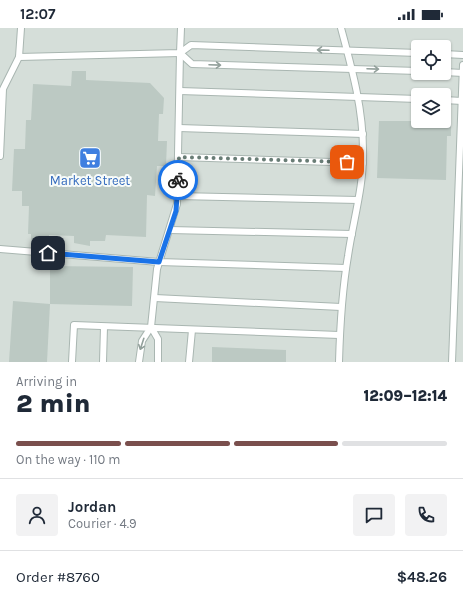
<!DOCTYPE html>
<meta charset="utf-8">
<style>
:root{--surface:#fff;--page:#f2f2f3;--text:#1f2937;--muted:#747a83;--line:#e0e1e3;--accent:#7a4f4d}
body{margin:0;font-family:Karla,sans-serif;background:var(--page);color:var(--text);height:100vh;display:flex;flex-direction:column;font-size:15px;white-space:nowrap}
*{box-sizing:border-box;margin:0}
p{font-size:13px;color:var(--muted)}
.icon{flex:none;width:22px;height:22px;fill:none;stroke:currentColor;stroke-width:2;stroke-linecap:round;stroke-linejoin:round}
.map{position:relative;height:334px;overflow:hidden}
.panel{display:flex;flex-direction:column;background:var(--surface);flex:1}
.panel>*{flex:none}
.tools{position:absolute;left:411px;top:12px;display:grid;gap:8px}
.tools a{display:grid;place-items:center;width:40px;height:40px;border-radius:4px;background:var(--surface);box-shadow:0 1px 3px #0004;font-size:20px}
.pin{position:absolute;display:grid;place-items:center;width:34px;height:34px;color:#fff;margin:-17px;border-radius:8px;box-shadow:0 2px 6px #0006}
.courier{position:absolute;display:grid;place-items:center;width:40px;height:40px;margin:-20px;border:3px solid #1a73e8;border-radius:50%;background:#fff;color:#222;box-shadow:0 1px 5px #0007}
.overview em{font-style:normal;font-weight:800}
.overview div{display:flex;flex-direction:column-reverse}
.overview{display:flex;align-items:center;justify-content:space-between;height:68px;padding:0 16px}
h1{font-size:26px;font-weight:800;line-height:30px}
.bar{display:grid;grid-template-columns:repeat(4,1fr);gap:6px 4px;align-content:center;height:48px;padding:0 16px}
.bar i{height:5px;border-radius:3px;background:var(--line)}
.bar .active{background:var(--accent)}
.bar p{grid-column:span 4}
.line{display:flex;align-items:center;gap:10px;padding:0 16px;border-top:1px solid var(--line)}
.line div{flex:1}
.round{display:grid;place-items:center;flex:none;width:42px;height:42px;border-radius:4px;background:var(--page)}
.status{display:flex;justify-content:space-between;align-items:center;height:28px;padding:0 20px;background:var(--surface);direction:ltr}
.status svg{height:11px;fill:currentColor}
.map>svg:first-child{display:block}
</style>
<div class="status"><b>12:07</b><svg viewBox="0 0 49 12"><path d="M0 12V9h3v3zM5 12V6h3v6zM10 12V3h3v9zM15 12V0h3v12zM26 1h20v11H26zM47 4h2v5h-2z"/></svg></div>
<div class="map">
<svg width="463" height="334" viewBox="0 0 463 334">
<rect width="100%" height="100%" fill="#e6eeea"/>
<!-- built -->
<path fill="#d5ded9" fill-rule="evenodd" d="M0 0H463V334H0ZM418 19H444V45H418ZM418 67H444V93H418Z"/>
<!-- building -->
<g fill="#bcc9c3">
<polygon points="72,43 86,43 86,52 150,55 164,70 163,86 159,86 158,113 167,113 166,138 157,138 155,168 147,167 146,209 106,207 105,213 90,213 90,218 74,215 74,208 49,207 49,213 31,212 31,206 28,206 29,178 22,178 22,163 12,163 14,121 25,121 26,92 31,92 33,56 71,58"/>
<polygon points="379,93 451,93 451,108 447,108 446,152 377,150"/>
<polygon points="50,238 133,239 132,278 50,276"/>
<polygon points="13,273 50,276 47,334 9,334"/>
<polygon points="212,319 286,322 286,334 212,334"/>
</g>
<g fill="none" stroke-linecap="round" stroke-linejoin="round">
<!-- service casing -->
<g stroke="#a9b6b1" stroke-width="8">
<g id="service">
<polyline points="21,0 19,29 180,25 181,0"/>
<polyline points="180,25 192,36 418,43"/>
<polyline points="180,25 191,17 418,25"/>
<polyline points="444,26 463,27"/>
<polyline points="444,44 463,45"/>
<polyline points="180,63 418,71"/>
<polyline points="444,72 462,73"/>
<polyline points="179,100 363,106"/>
<polyline points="0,128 3,61 19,29"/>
<polyline points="179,129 363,135"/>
<polyline points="178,168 358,172"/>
<polyline points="170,202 352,206"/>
<polyline points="0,221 159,234 346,240"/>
<polyline points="155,270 341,279"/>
<polyline points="151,299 158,311 158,334"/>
<polyline points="72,334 74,297 339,307"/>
<polyline points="103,334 104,299"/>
<polyline points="139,334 142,313 151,299 157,241 177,176 180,25"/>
<polyline points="189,334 192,302"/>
<path d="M339 334C340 298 342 263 348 228 353 193 364 158 363 122 363 80 352 41 341 0"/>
<polyline points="452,334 463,37"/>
</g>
</g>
<!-- service -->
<use href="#service" stroke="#fff" stroke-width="6"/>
</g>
<!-- one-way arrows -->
<defs><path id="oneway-shaft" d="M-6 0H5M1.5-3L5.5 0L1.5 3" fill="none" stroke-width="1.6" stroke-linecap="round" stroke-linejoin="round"/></defs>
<g stroke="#92a09b">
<use href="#oneway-shaft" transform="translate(323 22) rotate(-178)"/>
<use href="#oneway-shaft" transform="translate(215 37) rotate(2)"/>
<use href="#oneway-shaft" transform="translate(373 41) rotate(2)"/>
<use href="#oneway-shaft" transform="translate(142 316) rotate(108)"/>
</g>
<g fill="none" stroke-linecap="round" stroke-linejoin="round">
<!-- done -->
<polyline stroke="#697d76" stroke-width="4" stroke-dasharray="0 7.2" points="178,152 179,129 347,134"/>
<!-- route -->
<polyline stroke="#1a73e8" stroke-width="5" points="48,225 159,234 176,183 178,152"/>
</g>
<!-- icons -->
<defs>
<g id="supermarket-square" transform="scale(1.15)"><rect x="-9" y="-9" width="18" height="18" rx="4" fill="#3f7fe0" stroke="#f7fbf9"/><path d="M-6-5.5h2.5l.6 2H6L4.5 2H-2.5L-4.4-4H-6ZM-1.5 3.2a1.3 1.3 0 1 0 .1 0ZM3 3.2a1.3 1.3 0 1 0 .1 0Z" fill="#fff"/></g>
</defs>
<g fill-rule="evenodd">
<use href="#supermarket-square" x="90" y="130"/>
</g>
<g text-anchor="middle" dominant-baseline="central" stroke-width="4" stroke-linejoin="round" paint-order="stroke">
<!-- shop labels -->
<g font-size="13" fill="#366cbe" stroke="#f7fbf9">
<text x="90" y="152">Market Street</text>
</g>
</g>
</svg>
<div class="tools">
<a><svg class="icon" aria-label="locate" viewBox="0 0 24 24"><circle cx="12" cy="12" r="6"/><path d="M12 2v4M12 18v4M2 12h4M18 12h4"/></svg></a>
<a><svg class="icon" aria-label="layers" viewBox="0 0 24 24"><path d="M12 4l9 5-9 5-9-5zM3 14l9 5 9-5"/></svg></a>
</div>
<div class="pin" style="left:347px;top:134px;background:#ea580c"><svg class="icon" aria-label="bag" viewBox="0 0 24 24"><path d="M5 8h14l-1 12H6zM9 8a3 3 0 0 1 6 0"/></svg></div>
<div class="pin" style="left:48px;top:225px;background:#1f2937"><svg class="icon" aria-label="home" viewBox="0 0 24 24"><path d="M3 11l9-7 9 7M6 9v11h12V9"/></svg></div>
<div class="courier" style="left:178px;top:152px"><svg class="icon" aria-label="bike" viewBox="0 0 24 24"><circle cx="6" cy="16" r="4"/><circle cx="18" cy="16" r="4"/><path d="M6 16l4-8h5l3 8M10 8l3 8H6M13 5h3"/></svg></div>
</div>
<section class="panel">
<div class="overview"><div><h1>2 min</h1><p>Arriving in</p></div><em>12:09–12:14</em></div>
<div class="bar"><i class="active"></i><i class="active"></i><i class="active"></i><i></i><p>On the way · 110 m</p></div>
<div class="line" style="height:72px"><a class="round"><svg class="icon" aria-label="person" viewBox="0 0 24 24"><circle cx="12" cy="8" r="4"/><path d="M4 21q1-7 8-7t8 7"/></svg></a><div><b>Jordan</b><p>Courier · 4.9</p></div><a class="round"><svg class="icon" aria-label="chat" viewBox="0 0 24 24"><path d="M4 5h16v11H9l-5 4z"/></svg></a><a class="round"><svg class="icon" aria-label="phone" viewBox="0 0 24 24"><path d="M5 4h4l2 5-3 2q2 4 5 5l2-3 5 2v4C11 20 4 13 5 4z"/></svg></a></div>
<div class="line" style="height:52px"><div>Order #8760</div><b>$48.26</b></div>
</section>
